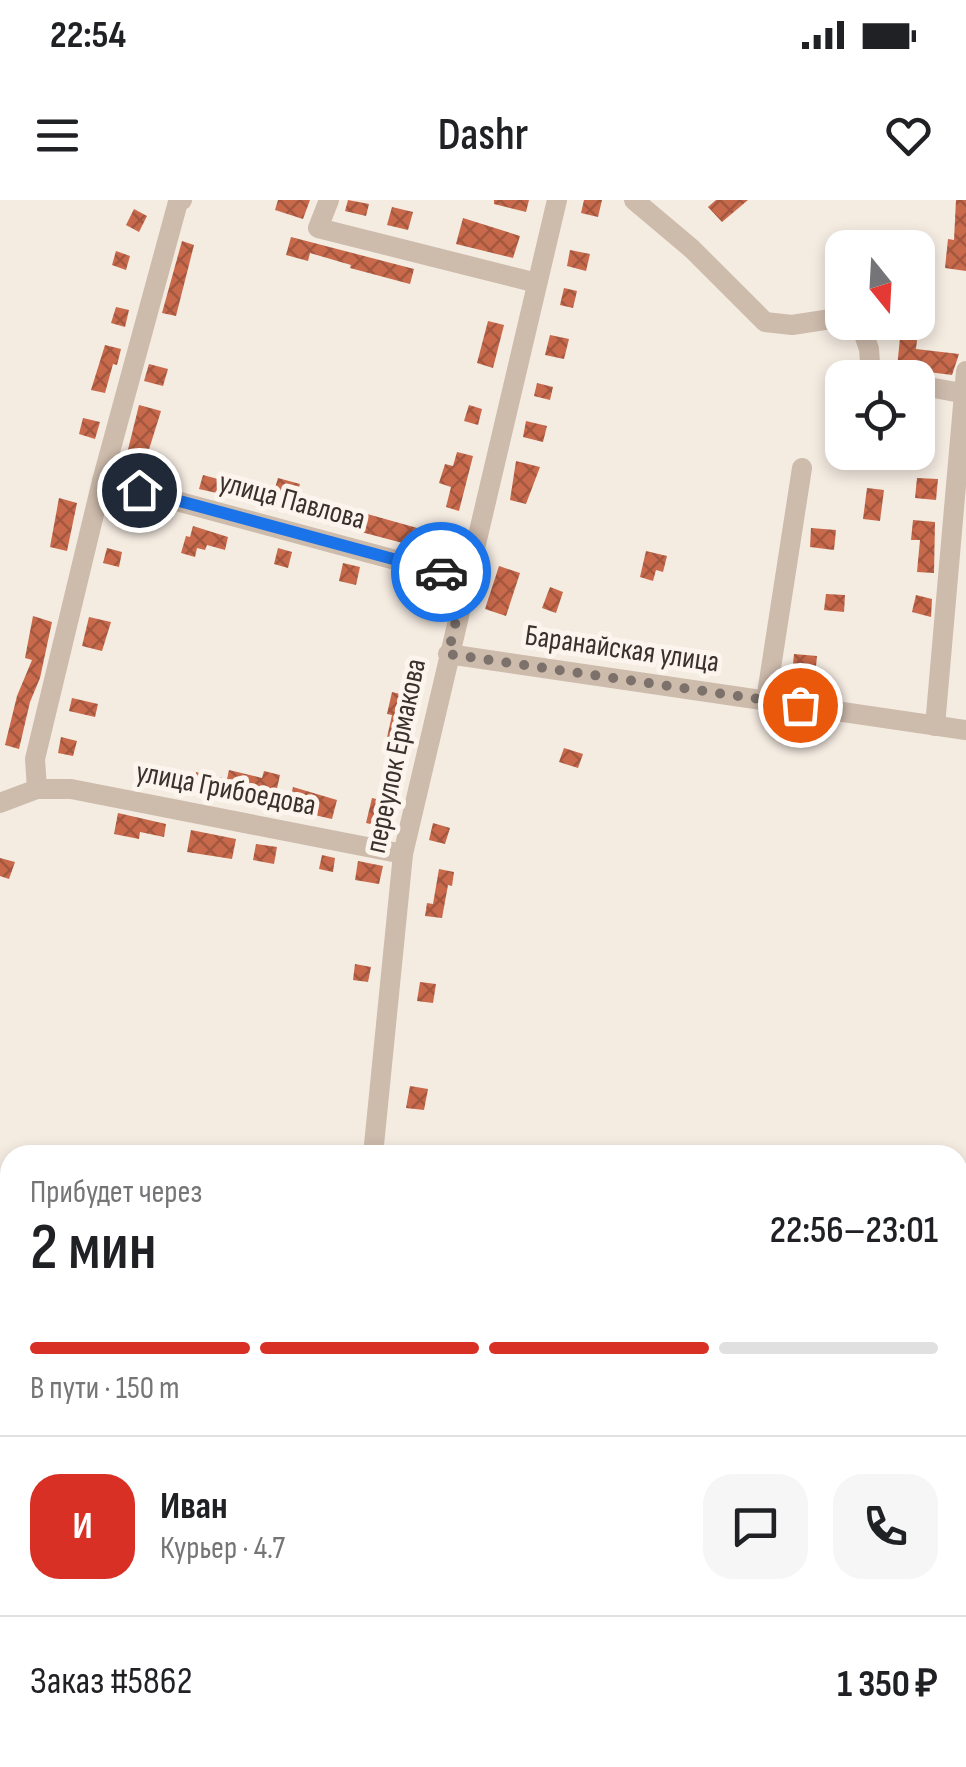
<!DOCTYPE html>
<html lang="ru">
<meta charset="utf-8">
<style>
:root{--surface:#fff;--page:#f6f6f6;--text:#202124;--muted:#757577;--line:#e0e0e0;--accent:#d93025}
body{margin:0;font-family:"Sofia Sans Condensed",sans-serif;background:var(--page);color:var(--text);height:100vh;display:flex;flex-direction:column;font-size:38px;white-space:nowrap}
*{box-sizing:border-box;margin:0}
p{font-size:32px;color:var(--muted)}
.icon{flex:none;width:55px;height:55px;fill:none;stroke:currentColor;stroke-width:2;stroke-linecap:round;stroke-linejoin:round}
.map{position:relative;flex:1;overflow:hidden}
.sheet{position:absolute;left:0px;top:945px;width:968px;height:622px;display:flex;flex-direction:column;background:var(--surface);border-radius:30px 30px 0 0;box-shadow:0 5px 15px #0003}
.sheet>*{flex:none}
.needle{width:65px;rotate:162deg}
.fabs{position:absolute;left:825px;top:30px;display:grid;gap:20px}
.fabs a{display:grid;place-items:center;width:110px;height:110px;border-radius:20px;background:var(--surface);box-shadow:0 5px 15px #0003;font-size:50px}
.pin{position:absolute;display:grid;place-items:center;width:85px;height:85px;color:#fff;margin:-42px;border:5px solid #fff;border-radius:50%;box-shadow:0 2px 10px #0007}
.courier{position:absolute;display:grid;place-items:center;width:100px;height:100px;margin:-50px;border:8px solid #1a73e8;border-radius:50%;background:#fff;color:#222;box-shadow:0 2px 12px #0007}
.summary em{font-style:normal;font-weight:600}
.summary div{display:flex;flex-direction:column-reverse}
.summary{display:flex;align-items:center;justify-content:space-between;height:170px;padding:0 30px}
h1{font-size:65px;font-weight:600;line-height:75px}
.bar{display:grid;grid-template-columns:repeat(4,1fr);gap:15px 10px;align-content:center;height:120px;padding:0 30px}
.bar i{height:12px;border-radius:8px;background:var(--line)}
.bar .on{background:var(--accent)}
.bar p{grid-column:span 4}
.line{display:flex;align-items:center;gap:25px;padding:0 30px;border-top:2px solid var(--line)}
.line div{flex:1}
.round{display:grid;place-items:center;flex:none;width:105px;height:105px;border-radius:30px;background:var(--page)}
.status{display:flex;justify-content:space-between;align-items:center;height:70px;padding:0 50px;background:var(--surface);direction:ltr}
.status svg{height:28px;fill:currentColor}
header{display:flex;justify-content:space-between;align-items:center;height:130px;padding:0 30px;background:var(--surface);font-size:45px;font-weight:600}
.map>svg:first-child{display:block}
</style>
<div class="status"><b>22:54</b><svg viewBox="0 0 49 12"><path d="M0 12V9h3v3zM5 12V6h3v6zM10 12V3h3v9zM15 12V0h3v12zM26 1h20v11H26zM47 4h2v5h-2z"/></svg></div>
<header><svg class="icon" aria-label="menu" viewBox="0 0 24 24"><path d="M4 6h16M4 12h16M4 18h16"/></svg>Dashr<svg class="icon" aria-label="heart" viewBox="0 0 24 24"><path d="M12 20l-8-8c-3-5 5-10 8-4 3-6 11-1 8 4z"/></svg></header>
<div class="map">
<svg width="966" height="1567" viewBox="0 0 966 1567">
<defs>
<pattern id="building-cross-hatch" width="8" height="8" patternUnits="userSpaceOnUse" patternTransform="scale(2.5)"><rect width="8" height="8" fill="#c8694b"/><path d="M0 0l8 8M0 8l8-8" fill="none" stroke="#a4573f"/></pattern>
</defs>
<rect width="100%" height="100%" fill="#f4ebe1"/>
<!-- building -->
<g fill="url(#building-cross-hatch)">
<polygon points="278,0 310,0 303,19 275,10"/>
<polygon points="348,0 369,4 366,16 345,11"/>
<polygon points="494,0 529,0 526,12 494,4"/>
<polygon points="584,0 602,0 598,17 581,13"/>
<polygon points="716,0 748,0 722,22 708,7"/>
<polygon points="956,0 966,0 966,71 945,68 948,39 954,40"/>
<polygon points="392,7 413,12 408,30 387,25"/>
<polygon points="134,9 147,16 139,32 126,25"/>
<polygon points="463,18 520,36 513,58 456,44"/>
<polygon points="291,37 414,69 410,84 350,68 351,65 310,53 308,61 286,55"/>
<polygon points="182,41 194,45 176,116 162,113"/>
<polygon points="570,50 590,54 586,71 567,66"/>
<polygon points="116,51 130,56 126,70 112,65"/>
<polygon points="564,88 577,91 573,108 560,105"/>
<polygon points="116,107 129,110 125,127 111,123"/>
<polygon points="488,121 504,125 493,168 477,163"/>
<polygon points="550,135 569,139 564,159 545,155"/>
<polygon points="900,138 917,140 916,149 959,154 952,175 897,168"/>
<polygon points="105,145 121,149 117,165 113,164 105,193 91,190"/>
<polygon points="149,164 168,169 163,186 144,181"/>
<polygon points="537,183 553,187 550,200 534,196"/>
<polygon points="139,205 161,211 141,275 123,270"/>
<polygon points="469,205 482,209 478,225 464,221"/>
<polygon points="83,218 100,222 95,239 79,234"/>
<polygon points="526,221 547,226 543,242 523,237"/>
<polygon points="457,252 473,256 459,311 446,307 451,287 439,283 445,264 453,266"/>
<polygon points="516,261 540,267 526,304 510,300"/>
<polygon points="203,275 229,282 231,275 275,288 278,278 300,284 292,310 199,289"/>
<polygon points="917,278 938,279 936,300 915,298"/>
<polygon points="867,288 884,290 880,321 863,319"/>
<polygon points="59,298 77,303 67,351 50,347"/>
<polygon points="118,299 138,305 133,325 113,320"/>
<polygon points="316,305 334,310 335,306 353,310 453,338 448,355 312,319"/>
<polygon points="913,320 935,322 934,373 917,372 920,340 911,340"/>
<polygon points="193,326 228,337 225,350 207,345 205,350 197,348 195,357 181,353 186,336 190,337"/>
<polygon points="811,328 836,330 834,350 810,347"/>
<polygon points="107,348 122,352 119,367 103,363"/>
<polygon points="278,348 292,352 288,368 274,364"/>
<polygon points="646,351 667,356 663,372 656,370 653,381 640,377"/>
<polygon points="343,363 360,367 356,385 339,381"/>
<polygon points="499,366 520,373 506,416 485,409"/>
<polygon points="424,386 442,390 438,406 420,402"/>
<polygon points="550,387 563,392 556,413 542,408"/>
<polygon points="826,394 845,395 844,412 824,410"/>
<polygon points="916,395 932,399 931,417 912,412"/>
<polygon points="33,416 52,422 40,478 30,502 19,549 5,545 17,496 32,460 25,458"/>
<polygon points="89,417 111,422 102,451 82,446"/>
<polygon points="794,454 817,456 815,476 792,474"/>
<polygon points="392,492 416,498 402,556 384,551 392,515 387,514"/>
<polygon points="72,498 98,504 95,517 69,511"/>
<polygon points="61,537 77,541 73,556 58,553"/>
<polygon points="564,548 583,554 578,568 559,562"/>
<polygon points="229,570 262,578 264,571 280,575 276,593 262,589 260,602 192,588 196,572 227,579"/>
<polygon points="293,587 337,600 332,619 288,609"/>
<polygon points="372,598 394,603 388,628 366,623"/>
<polygon points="118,613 166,624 164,637 140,632 139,639 114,634"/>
<polygon points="433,623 450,628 445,644 429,640"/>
<polygon points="191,630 236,639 232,659 187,652"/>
<polygon points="256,644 277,647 274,664 253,660"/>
<polygon points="322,655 335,658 333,672 319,669"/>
<polygon points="0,658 15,662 9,679 0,676"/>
<polygon points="358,661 383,666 379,684 355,680"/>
<polygon points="439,669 454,672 452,686 448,685 442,718 425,716 427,703 433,704"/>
<polygon points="355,764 371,767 368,782 353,780"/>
<polygon points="420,782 436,784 433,803 417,801"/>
<polygon points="410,886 428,889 424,910 406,908"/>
</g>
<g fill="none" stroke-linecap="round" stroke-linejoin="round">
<!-- path -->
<polyline stroke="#b9a596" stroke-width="2.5" stroke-dasharray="5 5" stroke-linecap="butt" points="623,1558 626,1567"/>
<!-- minor -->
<g stroke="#cdbbac" stroke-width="20">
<polyline points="329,0 318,28 537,83"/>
<polyline points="634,0 692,49 765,122 792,125 831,119 842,122"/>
<polyline points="847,122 861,126 869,149 871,176 876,178"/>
<polyline points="918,185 966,194"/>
<polyline points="102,281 466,379"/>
<polyline points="448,454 966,530"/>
<polyline points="766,500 802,268"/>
<polyline points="935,526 966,171"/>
<polyline points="37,589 35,559 102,281 178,2 182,0"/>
<polyline points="0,603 37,589 71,589 403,654"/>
<polyline points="373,955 403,654 557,0"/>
<polyline points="0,1207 10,1200"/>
<polyline points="0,1558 10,1553"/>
</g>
</g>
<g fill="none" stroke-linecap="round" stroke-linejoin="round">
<!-- done -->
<polyline stroke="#7c716b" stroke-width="10" stroke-dasharray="0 18" points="441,372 466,379 448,454 800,505"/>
<!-- route -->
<polyline stroke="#1a73e8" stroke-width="12" points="139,290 441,372"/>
</g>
<g text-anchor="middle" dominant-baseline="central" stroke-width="10" stroke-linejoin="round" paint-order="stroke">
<!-- street labels -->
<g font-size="30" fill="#3b302b" stroke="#fbf5ee">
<text transform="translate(292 301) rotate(15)">улица Павлова</text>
<text transform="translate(622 449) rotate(8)">Баранайская улица</text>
<text transform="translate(396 556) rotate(-78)">переулок Ермакова</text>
<text transform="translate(226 589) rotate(11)">улица Грибоедова</text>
</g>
</g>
</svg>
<div class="fabs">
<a><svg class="needle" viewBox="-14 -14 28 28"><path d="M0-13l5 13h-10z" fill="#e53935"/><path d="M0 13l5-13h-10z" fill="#757577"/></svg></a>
<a><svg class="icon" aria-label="locate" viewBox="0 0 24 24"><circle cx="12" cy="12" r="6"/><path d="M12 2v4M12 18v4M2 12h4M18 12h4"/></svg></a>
</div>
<div class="pin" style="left:800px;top:505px;background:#ea580c"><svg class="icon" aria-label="bag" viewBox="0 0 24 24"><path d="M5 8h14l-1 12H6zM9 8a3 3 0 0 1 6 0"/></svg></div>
<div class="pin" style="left:139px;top:290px;background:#1f2937"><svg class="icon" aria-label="home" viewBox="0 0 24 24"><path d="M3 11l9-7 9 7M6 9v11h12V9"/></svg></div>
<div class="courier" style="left:441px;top:372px"><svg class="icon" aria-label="car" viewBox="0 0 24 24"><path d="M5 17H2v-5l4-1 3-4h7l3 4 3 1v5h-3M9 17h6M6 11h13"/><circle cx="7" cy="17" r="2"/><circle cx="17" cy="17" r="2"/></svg></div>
<section class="sheet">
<div class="summary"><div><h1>2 мин</h1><p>Прибудет через</p></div><em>22:56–23:01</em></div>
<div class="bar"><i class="on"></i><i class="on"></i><i class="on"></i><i></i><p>В пути · 150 m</p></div>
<div class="line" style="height:180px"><b class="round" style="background:var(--accent);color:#fff">И</b><div><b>Иван</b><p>Курьер · 4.7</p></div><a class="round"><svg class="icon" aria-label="chat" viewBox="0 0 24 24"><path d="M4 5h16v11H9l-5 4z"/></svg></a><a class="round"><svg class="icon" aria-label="phone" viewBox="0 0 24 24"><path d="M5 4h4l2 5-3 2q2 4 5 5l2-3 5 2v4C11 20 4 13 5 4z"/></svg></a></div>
<div class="line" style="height:130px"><div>Заказ #5862</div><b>1 350 ₽</b></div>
</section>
</div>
